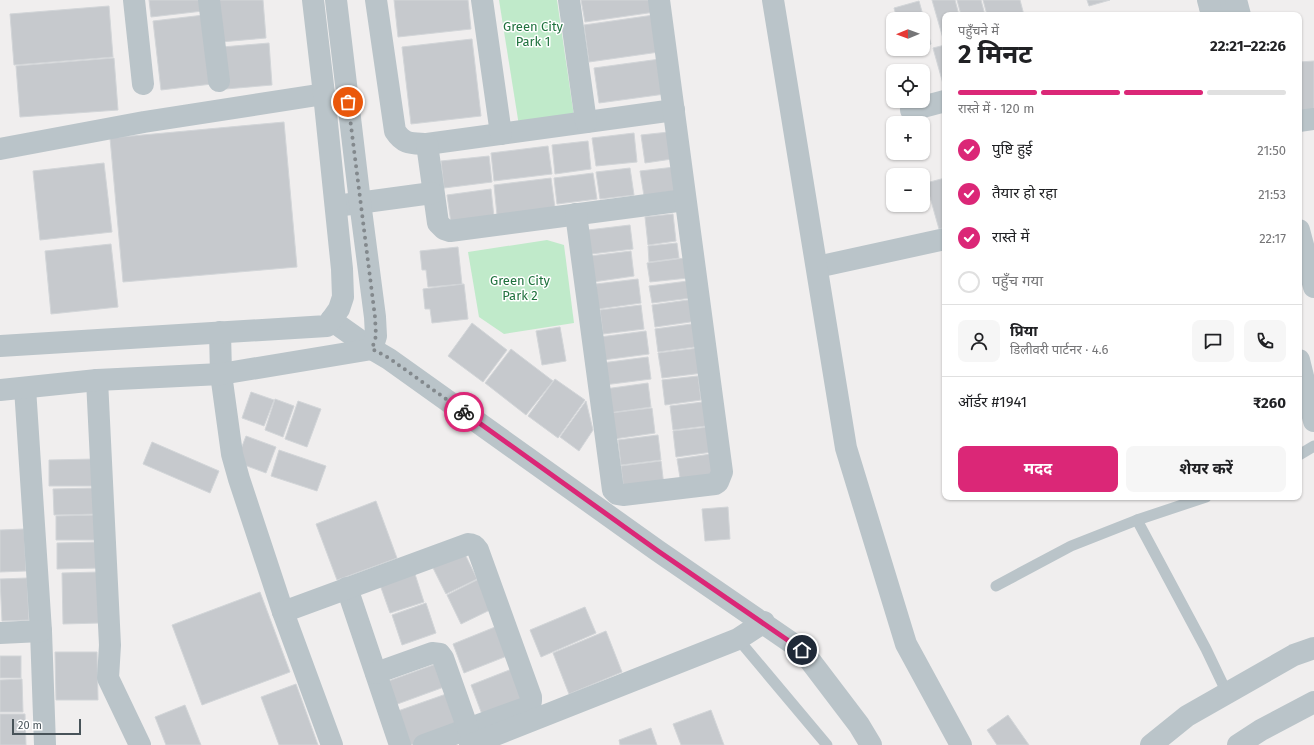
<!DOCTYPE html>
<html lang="hi">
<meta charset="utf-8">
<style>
:root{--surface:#fff;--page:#f6f6f6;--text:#202124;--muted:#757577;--line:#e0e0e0;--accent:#db2777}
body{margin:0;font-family:"Fira Sans","Noto Sans Devanagari",sans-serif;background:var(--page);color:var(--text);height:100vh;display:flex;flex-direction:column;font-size:15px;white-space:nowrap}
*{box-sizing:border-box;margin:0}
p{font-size:13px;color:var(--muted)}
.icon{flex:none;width:22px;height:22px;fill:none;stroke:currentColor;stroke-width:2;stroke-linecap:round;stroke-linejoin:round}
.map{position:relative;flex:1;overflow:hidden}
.panel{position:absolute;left:942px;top:12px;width:360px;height:488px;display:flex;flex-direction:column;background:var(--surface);border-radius:8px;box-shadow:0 1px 3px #0004}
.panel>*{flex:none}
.needle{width:26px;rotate:269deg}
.controls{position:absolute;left:886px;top:12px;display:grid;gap:8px}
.controls a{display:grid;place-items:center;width:44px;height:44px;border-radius:8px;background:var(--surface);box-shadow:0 1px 3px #0004;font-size:20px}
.scale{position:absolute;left:12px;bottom:10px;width:69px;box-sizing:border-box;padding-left:4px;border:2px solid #485359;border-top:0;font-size:11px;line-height:14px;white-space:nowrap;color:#485359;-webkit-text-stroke:3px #fff;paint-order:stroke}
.pin{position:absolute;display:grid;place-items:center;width:34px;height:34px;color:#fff;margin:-17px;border:2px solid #fff;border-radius:50%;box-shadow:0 1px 4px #0007}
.courier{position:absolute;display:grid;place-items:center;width:40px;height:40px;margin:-20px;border:3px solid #db2777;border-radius:50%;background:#fff;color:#222;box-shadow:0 1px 5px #0007}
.summary em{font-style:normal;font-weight:700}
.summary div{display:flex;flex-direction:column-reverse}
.summary{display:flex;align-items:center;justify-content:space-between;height:68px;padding:0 16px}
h1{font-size:26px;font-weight:700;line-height:30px}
.bar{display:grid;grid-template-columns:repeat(4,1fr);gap:6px 4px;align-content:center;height:48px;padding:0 16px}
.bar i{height:5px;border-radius:3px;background:var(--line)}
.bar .current{background:var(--accent)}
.bar p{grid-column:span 4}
.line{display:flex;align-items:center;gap:10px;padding:0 16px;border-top:1px solid var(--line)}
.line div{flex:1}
.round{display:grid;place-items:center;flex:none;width:42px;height:42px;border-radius:8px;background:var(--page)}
ol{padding:0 16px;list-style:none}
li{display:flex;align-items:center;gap:12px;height:44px}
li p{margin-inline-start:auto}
li .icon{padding:4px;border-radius:50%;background:var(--accent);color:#fff;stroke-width:4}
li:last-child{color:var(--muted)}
li i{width:22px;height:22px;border:2px solid var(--line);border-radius:50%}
.primary-button{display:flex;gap:8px;margin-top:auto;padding:8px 16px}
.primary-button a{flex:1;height:46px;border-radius:8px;background:var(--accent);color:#fff;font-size:16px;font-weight:700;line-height:46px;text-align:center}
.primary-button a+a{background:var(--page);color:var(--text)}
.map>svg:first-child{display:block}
</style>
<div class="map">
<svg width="1314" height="745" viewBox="0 0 1314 745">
<rect width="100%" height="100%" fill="#f0eeee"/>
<!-- green -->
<g fill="#c0eaca">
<polygon points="499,0 557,0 575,123 520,132"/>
<polygon points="547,240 564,245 574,323 504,334 479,317 468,252"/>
</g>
<!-- building -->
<g fill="#c6c9cd" stroke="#d2d5d8">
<polygon points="149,0 202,0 203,11 151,17"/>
<polygon points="218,0 263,0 266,38 221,42"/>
<polygon points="394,0 468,0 471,29 398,37"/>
<polygon points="581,0 654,0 655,12 585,22"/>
<polygon points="932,0 955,0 959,15 945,15 945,41 944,42"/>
<polygon points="957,0 981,0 985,15 961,15"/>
<polygon points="983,0 1020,0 1024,15 987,15"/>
<polygon points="1087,0 1110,0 1089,6"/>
<polygon points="919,1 931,44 923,47 923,19 897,19 894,8"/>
<polygon points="109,6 113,57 14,65 10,14"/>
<polygon points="204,15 212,84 161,90 153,21"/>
<polygon points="654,15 659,52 589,62 584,25"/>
<polygon points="472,39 481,116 411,124 402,47"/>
<polygon points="269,43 272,85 226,89 222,47"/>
<polygon points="945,45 945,91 933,48"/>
<polygon points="114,58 118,110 20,117 16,66"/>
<polygon points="660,59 665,94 599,103 594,68"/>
<polygon points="1314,61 1314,111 1299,112 1299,62"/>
<polygon points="284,122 297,267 123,282 110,138"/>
<polygon points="669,132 672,159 645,163 641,135"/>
<polygon points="634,133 637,162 596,166 592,138"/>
<polygon points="588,141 591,169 555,174 552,145"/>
<polygon points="548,146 552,174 494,181 491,153"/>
<polygon points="489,156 492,182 444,188 441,161"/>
<polygon points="104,163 112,232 40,240 33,171"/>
<polygon points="675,167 678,192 644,196 640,171"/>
<polygon points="630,168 634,195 600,199 596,172"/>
<polygon points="593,173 597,199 557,204 554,178"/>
<polygon points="551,178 555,208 497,215 494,185"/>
<polygon points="945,178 945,227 939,229 926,183"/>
<polygon points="491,189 494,217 451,223 447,195"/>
<polygon points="673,214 676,241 648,245 645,217"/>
<polygon points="630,225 633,249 591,254 588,230"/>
<polygon points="677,243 679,258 649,262 648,246"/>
<polygon points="111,244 118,307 51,314 45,251"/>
<polygon points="458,247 462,284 428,287 426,270 422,270 420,251"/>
<polygon points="631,251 634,276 593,282 590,256"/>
<polygon points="685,258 688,278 650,282 647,263"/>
<polygon points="638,279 641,303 598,309 596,284"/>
<polygon points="688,281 691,298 652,303 649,286"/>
<polygon points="464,284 468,319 432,323 430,309 425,309 423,289"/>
<polygon points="695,299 697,321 655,327 652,305"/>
<polygon points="641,305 644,329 603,334 600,310"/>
<polygon points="472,323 507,350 483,382 448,356"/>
<polygon points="699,323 702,346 658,352 655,329"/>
<polygon points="560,327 566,361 542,365 536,331"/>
<polygon points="646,331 649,354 603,360 600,337"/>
<polygon points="699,348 703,373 662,378 658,353"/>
<polygon points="511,349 553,381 526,415 485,383"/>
<polygon points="648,357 651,379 604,385 602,363"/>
<polygon points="698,376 701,400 665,405 662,380"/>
<polygon points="555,379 585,400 558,438 528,416"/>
<polygon points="648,383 651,407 608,413 605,389"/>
<polygon points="251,392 274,400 264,426 242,418"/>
<polygon points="275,399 294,406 283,437 265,430"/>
<polygon points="298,401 321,409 307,447 285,439"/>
<polygon points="586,401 593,430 579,451 560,437"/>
<polygon points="703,402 706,426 673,430 670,406"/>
<polygon points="652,408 655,433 614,439 611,413"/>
<polygon points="709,427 712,452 676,457 673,431"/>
<polygon points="658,435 661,460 621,465 618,440"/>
<polygon points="246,436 276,447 266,473 236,462"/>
<polygon points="152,442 219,471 210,493 143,464"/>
<polygon points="279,450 326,466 317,491 271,476"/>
<polygon points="711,454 714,480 681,484 677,459"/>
<polygon points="95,459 95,486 49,486 49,460"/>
<polygon points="661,461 664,486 624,491 621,466"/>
<polygon points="98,488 98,514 54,515 53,489"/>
<polygon points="376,501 397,558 337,580 316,524"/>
<polygon points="728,507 730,539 705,541 702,509"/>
<polygon points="99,515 99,540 56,540 56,516"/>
<polygon points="24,529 26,571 0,572 0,530"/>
<polygon points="101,542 101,568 57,569 57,543"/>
<polygon points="462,548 477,579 446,594 431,564"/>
<polygon points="414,571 424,602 390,613 379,582"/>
<polygon points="99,572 100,623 63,624 62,573"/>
<polygon points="27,578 29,620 2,621 0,579"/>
<polygon points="479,579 494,608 461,624 447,595"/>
<polygon points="260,592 290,672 202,705 172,625"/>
<polygon points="426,603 436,633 402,645 392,615"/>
<polygon points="585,607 596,633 541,657 530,630"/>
<polygon points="500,625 512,654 464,673 453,644"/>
<polygon points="606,631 622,672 569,694 553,653"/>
<polygon points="55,652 97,652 98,700 56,700"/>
<rect x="0" y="656" width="21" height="22"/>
<polygon points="436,664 444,687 392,706 383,683"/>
<polygon points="517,667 529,699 483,717 471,685"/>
<polygon points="22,679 23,712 0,712 0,680"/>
<polygon points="296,684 318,745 279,745 261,697"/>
<polygon points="449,693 461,728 411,745 395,712"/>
<polygon points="185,705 201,745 166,745 155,717"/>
<polygon points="711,710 724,745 681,745 673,724"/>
<polygon points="0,714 25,714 26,745 0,745"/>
<polygon points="1008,715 1029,745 997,745 987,730"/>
<polygon points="651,728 657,745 620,745 619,740"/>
</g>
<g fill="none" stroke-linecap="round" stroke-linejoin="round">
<!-- service -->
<g stroke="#bac4c9" stroke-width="11">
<polyline points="1299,455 1314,446"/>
<polyline points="1137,520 1206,649 1227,693"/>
<polyline points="996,586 1071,546 1137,520 1206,497"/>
<polyline points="738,639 827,745"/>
</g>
<!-- minor -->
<g stroke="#bac4c9" stroke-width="22">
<polyline points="134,0 143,84"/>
<polyline points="209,0 219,81"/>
<path d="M376 0 395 131C404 145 412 143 427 144L674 110"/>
<polyline points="482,0 501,134"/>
<polyline points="569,0 586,122"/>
<polyline points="1210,7 1232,0"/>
<polyline points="911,110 945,101"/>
<polyline points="1299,121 1314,119"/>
<polyline points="427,144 438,223 444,229 450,231 685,200"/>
<polyline points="0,149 144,122 324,94"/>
<polyline points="336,206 432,193"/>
<polyline points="576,214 613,490 617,494 623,495 715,484 718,482 722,472 659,0"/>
<polyline points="817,267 945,239"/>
<polyline points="331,320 372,349 389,359 658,551 802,650 859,725 871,745"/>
<polyline points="220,332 221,374 232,454 239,479 283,612 332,745"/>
<polyline points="97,380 110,645 108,678 140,745"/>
<polyline points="25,388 41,631 45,745"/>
<polyline points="347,588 400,745"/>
<path d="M283 612 468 544C473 544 475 545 478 550L531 697V701L528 707 424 745"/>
<polyline points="0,633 41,631"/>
<polyline points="376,673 432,653 440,654 443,658 468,729"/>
<polyline points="470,745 738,639 764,622"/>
</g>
<!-- tertiary -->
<g stroke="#bac4c9" stroke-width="22">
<polyline points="773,0 846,448 906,644 961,745"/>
<polyline points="1208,0 1212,15"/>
<polyline points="1236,0 1240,15"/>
<polyline points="1299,230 1314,287"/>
<polyline points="0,346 327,326 339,309 343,297 342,269 324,94 313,0"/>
<polyline points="1299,360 1314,421"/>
<polyline points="0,390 97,380 221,374 372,349 376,336 375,317 360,202 336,0"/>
<polyline points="1151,745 1187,716 1294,655 1314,648"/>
<polyline points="1238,745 1261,730 1314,702"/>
</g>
</g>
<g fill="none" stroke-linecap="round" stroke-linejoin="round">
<!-- done -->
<polyline stroke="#83898d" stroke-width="4" stroke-dasharray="0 7.2" points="348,102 375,317 376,336 372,349 389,358 464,412"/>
<!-- route -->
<polyline stroke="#db2777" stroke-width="5" points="464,412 658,551 802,650"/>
</g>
<g text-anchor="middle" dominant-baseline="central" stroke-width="3" stroke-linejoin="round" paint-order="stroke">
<!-- park labels -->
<g font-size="13" fill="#20723e" stroke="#fff">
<text x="533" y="26">Green City<tspan x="533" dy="15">Park 1</tspan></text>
<text x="520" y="280">Green City<tspan x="520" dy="15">Park 2</tspan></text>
</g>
</g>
</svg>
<div class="controls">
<a><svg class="needle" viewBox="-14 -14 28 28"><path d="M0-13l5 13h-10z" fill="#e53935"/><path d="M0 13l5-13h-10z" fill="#757577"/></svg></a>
<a><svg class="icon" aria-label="locate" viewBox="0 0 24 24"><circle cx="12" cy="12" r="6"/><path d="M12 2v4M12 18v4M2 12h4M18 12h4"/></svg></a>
<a>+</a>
<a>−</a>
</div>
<div class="scale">20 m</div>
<div class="pin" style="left:348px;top:102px;background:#ea580c"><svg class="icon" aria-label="bag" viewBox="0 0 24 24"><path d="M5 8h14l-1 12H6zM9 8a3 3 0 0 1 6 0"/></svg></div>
<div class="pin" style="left:802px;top:650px;background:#1f2937"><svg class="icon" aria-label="home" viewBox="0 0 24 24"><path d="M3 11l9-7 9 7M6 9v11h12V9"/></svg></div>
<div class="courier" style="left:464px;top:412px"><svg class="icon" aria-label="bike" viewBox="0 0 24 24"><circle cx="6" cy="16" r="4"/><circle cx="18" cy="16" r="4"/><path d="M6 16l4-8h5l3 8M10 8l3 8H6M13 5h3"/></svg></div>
<section class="panel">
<div class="summary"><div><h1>2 मिनट</h1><p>पहुँचने में</p></div><em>22:21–22:26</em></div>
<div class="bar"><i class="current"></i><i class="current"></i><i class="current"></i><i></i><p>रास्ते में · 120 m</p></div>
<ol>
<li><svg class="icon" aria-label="check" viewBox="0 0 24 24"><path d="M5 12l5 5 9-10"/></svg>पुष्टि हुई<p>21:50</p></li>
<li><svg class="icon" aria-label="check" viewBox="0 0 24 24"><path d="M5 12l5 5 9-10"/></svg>तैयार हो रहा<p>21:53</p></li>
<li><svg class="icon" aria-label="check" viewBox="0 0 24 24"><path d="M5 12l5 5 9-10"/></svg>रास्ते में<p>22:17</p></li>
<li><i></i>पहुँच गया</li>
</ol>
<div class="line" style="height:72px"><a class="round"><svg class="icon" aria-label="person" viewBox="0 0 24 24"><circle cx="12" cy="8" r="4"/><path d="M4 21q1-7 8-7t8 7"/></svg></a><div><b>प्रिया</b><p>डिलीवरी पार्टनर · 4.6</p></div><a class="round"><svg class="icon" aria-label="chat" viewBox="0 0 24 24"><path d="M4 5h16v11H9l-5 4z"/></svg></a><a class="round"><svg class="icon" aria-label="phone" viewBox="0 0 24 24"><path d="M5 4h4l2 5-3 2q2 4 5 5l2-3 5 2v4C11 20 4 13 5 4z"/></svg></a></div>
<div class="line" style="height:52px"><div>ऑर्डर #1941</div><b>₹260</b></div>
<div class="primary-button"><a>मदद</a><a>शेयर करें</a></div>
</section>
</div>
